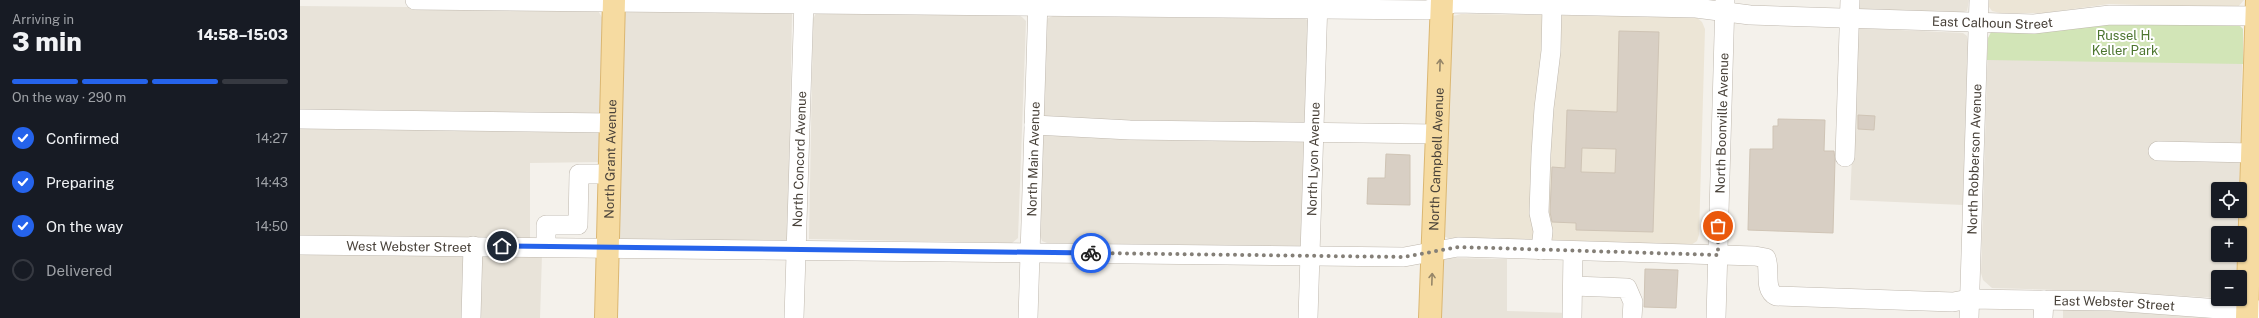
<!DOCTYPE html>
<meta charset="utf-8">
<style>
:root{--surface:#171b24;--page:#20242c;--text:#f1f3f6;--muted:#9ea1a6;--line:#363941;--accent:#2563eb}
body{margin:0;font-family:"Public Sans",sans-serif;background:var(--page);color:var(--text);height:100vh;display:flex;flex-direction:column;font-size:15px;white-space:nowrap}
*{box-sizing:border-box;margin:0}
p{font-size:13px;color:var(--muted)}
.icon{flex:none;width:22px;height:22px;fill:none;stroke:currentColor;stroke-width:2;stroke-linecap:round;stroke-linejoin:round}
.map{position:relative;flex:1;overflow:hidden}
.side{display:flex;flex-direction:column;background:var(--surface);width:300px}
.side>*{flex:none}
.controls{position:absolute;left:1911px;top:182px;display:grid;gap:8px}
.controls a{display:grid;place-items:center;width:36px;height:36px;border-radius:4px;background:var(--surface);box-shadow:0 1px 3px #0004;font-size:20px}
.pin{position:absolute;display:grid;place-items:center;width:34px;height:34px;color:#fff;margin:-17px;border:2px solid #fff;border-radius:50%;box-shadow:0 1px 4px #0007}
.courier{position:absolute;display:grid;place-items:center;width:40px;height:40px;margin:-20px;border:3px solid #2563eb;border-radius:50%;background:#fff;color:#222;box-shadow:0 1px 5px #0007}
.headline em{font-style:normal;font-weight:800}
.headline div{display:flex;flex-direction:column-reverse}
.headline{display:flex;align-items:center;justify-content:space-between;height:68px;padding:0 12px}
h1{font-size:26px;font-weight:800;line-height:30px}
.bar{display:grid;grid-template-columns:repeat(4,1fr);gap:6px 4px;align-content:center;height:48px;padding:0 12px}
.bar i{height:5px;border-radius:3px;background:var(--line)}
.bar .active{background:var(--accent)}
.bar p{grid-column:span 4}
ol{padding:0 12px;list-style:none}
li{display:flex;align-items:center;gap:12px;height:44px}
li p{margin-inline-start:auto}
li .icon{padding:4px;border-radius:50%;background:var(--accent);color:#fff;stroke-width:4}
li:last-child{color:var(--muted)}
li i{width:22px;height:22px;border:2px solid var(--line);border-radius:50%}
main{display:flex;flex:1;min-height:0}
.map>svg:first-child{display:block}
</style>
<main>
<section class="side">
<div class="headline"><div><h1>3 min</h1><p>Arriving in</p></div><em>14:58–15:03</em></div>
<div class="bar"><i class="active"></i><i class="active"></i><i class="active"></i><i></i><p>On the way · 290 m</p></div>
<ol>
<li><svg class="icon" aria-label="check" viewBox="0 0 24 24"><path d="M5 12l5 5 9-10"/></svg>Confirmed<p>14:27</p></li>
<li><svg class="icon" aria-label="check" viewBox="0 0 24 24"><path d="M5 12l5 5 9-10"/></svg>Preparing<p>14:43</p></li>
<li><svg class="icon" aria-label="check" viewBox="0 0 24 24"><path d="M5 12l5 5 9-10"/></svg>On the way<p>14:50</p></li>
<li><i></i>Delivered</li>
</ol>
</section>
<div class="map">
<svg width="1959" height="318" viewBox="0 0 1959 318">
<rect width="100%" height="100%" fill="#f4f1eb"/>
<!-- residential -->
<g fill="#e8e3d9">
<polygon points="1558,0 1669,0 1667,11 1660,13 1558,9"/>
<polygon points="0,6 297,9 303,19 299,162 230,163 230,239 0,237"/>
<polygon points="327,10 488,11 492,14 488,238 485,241 324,240 319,238 324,16"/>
<polygon points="516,13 717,14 722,17 726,21 718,238 712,243 509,239 513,19"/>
<polygon points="753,16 1005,19 1010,21 1004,246 747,243 742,241 740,235 746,24 748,18"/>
<polygon points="1797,24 1940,26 1943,29 1939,189 1918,189 1918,211 1938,211 1938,233 1918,233 1918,255 1937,255 1936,277 1918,277 1918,298 1819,292 1692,288 1683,280 1681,273 1688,38"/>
<polygon points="1558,28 1663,33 1667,36 1668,42 1663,205 1550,200"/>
<polygon points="0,253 242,255 240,318 0,318"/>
<polygon points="1149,258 1207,259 1207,311 1269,313 1269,318 1138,318 1143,260"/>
<polygon points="1763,309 1829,312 1907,318 1763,318"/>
</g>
<!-- education -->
<g fill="#ece5d6">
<polygon points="1688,0 1944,0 1938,7 1931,8 1809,4 1744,13 1700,13 1692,11 1689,7"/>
<polygon points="1161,14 1396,17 1402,22 1405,29 1399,235 1397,241 1391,245 1148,238 1143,236 1150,23 1153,16"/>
</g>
<!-- green -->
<polygon fill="#d2e5b7" points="1823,22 1940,26 1943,29 1943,64 1687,60 1688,38 1691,32 1757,31"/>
<!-- building -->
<g fill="#d8cfc4" stroke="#cfc4b5" fill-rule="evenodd">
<path d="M1319 31 1359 32 1353 232 1276 230V223L1252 222 1250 212 1252 167 1265 168 1267 110 1317 112ZM1282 148 1316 149 1315 173 1281 172Z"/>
<polygon points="1558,115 1575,116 1574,130 1558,129"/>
<polygon points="1478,119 1525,120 1524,151 1534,151 1535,160 1533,233 1448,230 1450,149 1473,149 1473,126 1478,126"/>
<polygon points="1086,154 1110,155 1110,205 1067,204 1068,178 1085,178"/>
<polygon points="1345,269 1378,270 1376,308 1344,307"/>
</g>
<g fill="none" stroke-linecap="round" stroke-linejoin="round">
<!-- minor casing -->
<g stroke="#bfb8ae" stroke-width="20">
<g id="minor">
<path id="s1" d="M115 0 1127 10 1154 3 1396 8 1450 15 1734 24 1810 15 1959 16"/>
<polyline points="0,119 311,123"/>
<polyline points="734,125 830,130 1137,134"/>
<polyline points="1858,151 1952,153"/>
<polyline points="1545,157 1550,0"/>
<path id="s2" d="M0 245 1104 257 1158 247 1455 256 1466 258C1471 271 1463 289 1476 296L1653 302 1669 299 1811 301 1947 311 1959 310"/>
<polyline points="246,246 246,225 278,225 279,174 309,174"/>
<polyline points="1241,250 1243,231 1239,213 1241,154 1244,108 1251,51 1252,5"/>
<polyline points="1273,286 1327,288 1333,302 1332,318"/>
<polyline points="171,318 173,246"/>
<path id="s3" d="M494 318 504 0"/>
<path id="s4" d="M728 318 738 0"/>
<path id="s5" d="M1008 318 1018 0"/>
<polyline points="1272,318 1273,251"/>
<path id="s6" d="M1416 318 1425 0"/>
<path id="s7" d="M1669 318 1679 0"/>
<polyline points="1743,318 1744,300"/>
</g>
</g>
<!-- major casing -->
<g stroke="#dbb772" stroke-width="24">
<g id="major">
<path id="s8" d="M306 318 314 0"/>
<path id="s9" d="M1130 318 1142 0"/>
<polyline points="1947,318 1957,0"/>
</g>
</g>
<!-- minor -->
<use href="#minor" stroke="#fff" stroke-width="19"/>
<!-- major -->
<use href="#major" stroke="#f6dba1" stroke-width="22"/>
</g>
<!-- one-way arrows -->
<defs><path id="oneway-shaft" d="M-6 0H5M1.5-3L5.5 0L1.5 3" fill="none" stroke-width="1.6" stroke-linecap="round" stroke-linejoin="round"/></defs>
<g stroke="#968668">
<use href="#oneway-shaft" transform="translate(1140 65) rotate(-88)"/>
<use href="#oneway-shaft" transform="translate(1132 279) rotate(-88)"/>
</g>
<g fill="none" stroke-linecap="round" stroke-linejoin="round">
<!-- done -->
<polyline stroke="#847f77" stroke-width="4" stroke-dasharray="0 7.2" points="791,253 1104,257 1158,247 1418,255 1418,226"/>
<!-- route -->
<polyline stroke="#2563eb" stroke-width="5" points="202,246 791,253"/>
</g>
<g text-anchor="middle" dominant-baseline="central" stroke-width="4" stroke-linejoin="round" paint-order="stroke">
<!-- street labels -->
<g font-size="13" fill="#484139" stroke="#fff">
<text stroke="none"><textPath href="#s1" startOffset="1579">East Calhoun Street</textPath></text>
<text stroke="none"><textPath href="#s6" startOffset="195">North Boonville Avenue</textPath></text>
<text stroke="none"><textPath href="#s8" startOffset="159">North Grant Avenue</textPath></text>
<text stroke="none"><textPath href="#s3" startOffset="159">North Concord Avenue</textPath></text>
<text stroke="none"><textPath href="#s4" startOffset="159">North Main Avenue</textPath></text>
<text stroke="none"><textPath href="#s5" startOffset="159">North Lyon Avenue</textPath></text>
<text stroke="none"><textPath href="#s9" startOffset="159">North Campbell Avenue</textPath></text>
<text stroke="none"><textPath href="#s7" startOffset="159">North Robberson Avenue</textPath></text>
<text stroke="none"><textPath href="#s2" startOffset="109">West Webster Street</textPath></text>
<text stroke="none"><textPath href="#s2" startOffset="1847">East Webster Street</textPath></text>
</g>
<!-- park labels -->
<g font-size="13" fill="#4d7630" stroke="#fff">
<text x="1825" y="35">Russel H.<tspan x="1825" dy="15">Keller Park</tspan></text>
</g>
</g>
</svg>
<div class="controls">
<a><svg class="icon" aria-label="locate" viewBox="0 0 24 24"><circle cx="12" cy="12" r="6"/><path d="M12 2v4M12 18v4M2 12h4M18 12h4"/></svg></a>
<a>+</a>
<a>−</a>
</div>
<div class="pin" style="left:1418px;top:226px;background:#ea580c"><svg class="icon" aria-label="bag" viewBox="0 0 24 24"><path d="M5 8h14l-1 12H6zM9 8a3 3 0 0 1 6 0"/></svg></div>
<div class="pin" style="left:202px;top:246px;background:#1f2937"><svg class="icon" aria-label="home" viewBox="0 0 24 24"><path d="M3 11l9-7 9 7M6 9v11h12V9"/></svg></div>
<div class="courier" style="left:791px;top:253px"><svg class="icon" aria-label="bike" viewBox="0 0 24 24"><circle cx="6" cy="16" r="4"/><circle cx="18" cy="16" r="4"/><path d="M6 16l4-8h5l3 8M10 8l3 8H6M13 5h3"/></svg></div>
</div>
</main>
